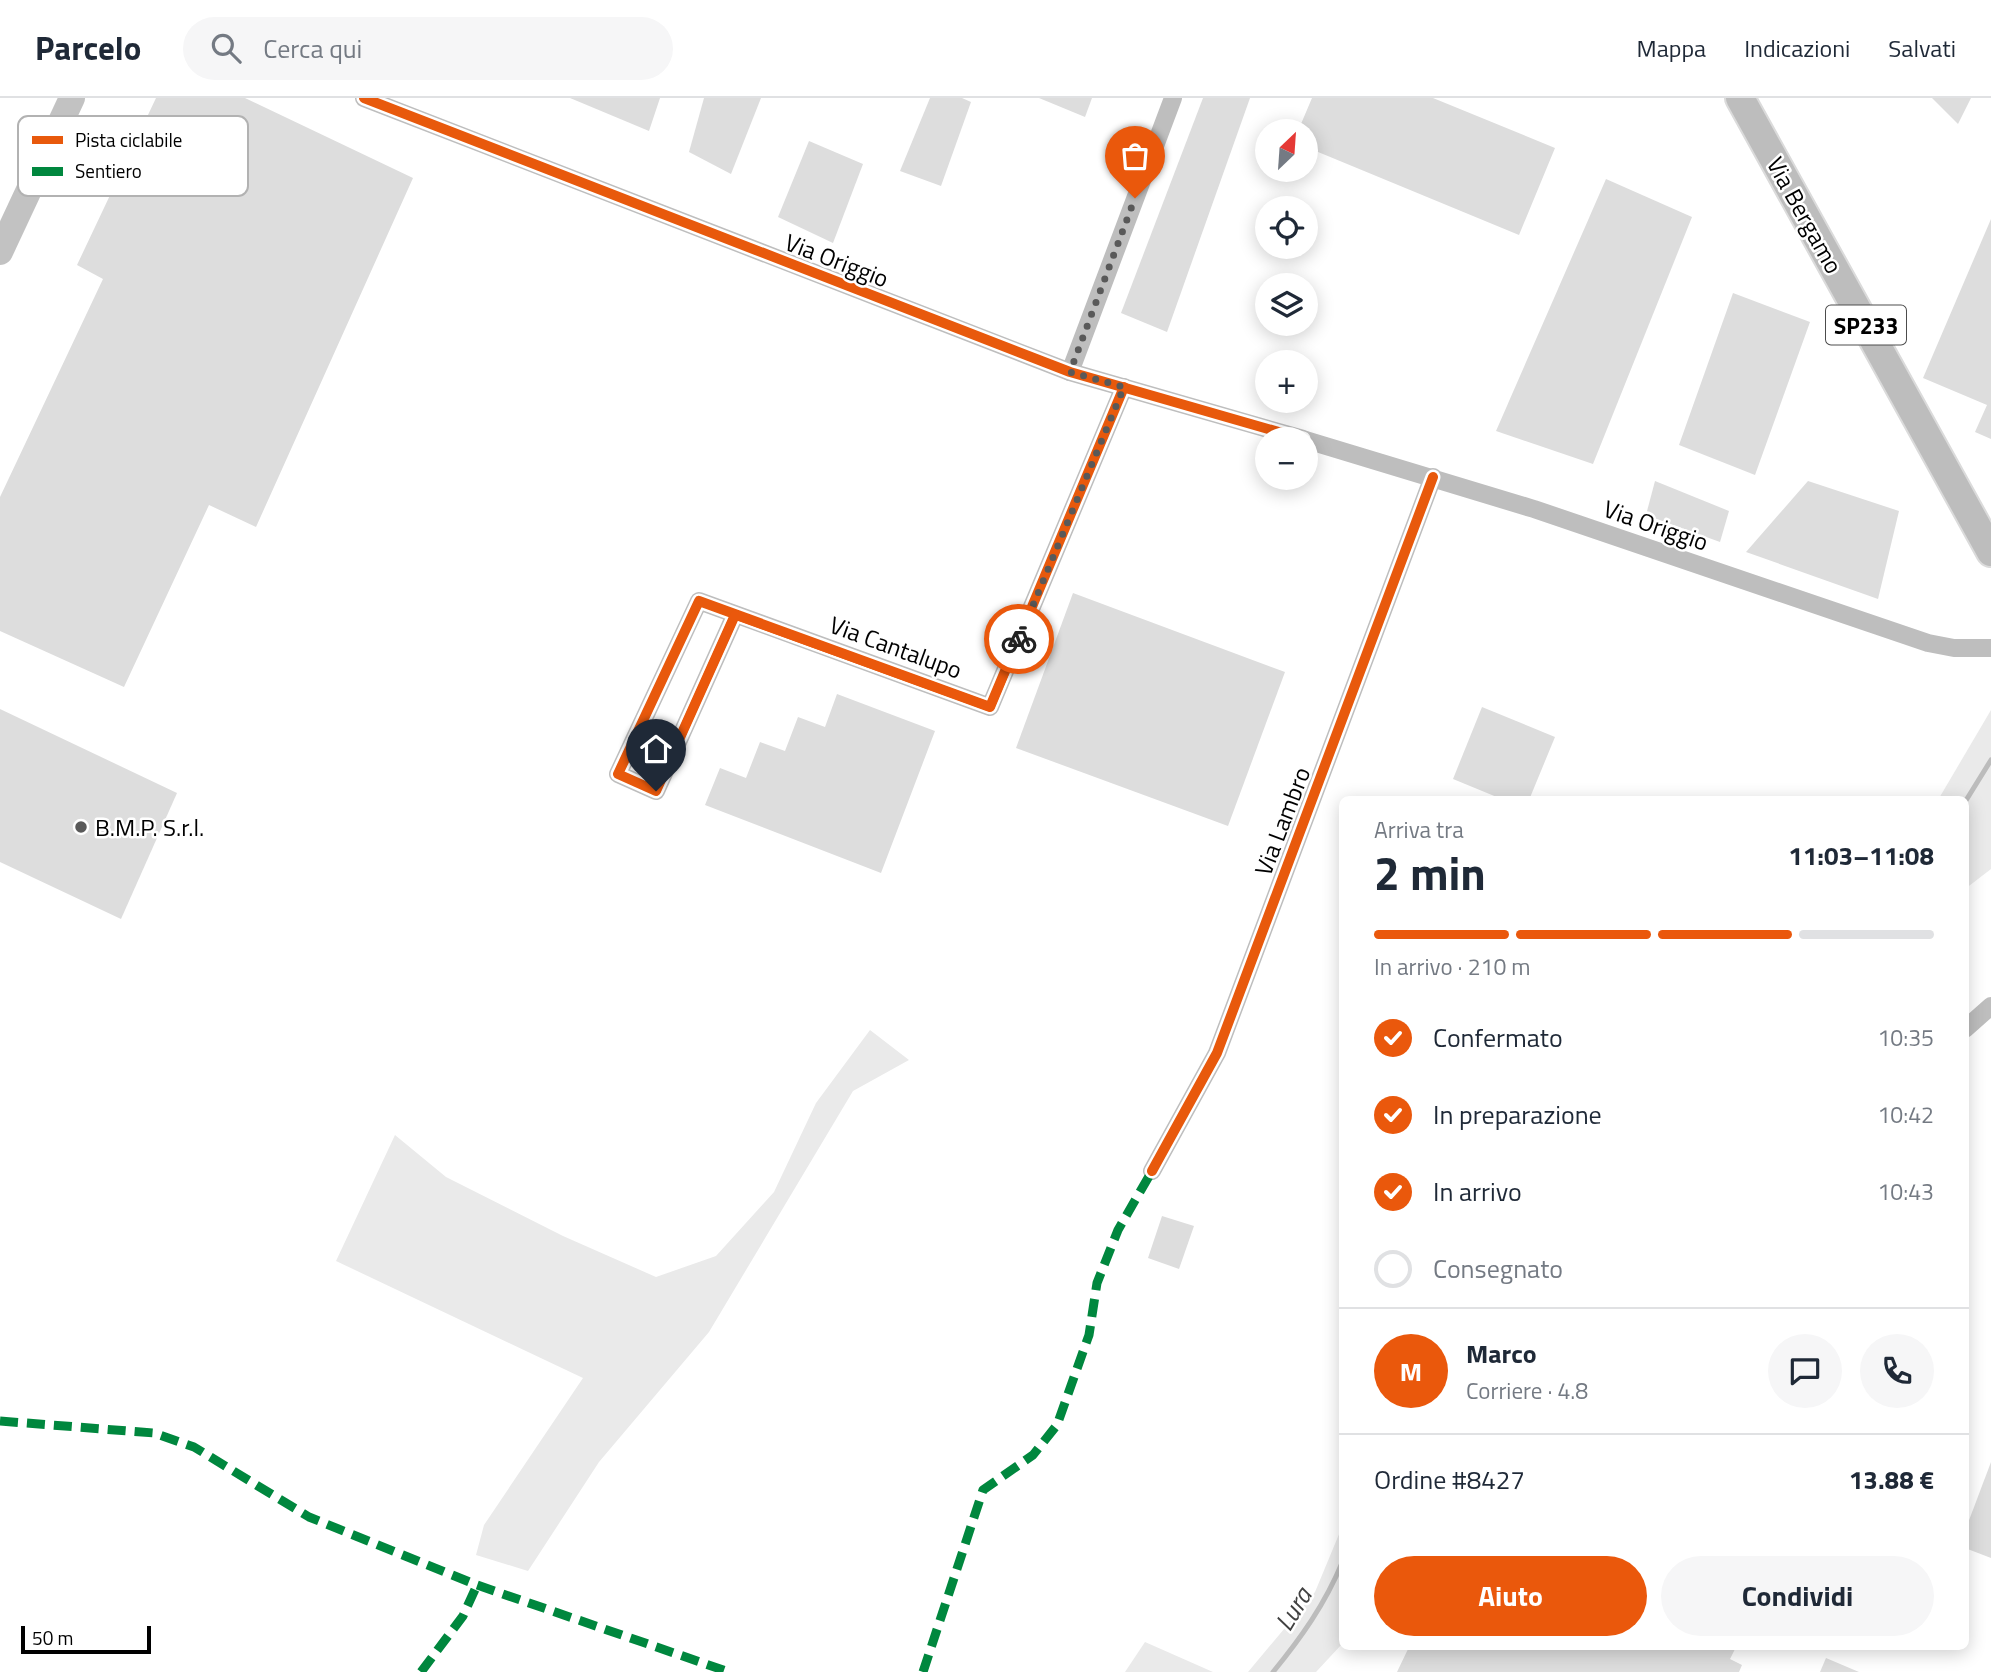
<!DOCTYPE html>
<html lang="it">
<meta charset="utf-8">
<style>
:root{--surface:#fff;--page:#f6f6f7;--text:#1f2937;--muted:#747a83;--line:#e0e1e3;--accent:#ea580c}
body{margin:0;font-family:"Titillium Web",sans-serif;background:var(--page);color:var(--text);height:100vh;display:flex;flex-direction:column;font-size:26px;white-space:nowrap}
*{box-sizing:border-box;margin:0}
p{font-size:23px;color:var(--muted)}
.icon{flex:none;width:38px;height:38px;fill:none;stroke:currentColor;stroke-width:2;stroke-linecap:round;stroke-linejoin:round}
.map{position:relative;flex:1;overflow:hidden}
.sheet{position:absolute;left:1339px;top:698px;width:630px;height:854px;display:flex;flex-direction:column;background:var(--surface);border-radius:10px;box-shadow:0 4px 18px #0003}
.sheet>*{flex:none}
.needle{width:46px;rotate:25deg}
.tools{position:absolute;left:1255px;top:21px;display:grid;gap:14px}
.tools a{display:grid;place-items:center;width:63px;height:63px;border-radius:50%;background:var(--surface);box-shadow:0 4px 18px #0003;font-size:35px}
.scale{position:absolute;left:21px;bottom:18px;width:130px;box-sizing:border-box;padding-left:7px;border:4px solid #000;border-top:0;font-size:19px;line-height:24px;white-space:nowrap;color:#000;-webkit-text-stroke:5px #fff;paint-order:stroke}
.pin{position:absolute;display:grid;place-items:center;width:60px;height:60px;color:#fff;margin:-72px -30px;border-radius:50% 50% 50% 0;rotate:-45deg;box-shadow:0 0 7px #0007}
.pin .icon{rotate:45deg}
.courier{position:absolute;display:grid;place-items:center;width:70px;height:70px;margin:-35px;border:5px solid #ea580c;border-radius:50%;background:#fff;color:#222;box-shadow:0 2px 9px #0007}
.head em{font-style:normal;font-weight:700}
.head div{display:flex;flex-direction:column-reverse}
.head{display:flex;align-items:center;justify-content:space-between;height:119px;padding:0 35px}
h1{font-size:46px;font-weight:700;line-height:52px}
.bar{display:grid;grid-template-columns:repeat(4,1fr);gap:10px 7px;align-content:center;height:84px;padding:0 35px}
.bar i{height:9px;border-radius:5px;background:var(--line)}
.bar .on{background:var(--accent)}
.bar p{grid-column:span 4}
.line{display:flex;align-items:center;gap:18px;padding:0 35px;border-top:2px solid var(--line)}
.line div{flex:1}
.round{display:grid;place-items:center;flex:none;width:74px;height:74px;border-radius:37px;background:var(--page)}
ol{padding:0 35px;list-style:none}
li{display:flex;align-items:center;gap:21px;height:77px}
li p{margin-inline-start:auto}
li .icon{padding:7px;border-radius:50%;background:var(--accent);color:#fff;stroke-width:4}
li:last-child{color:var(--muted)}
li i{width:38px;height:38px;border:4px solid var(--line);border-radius:50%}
.cta{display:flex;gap:14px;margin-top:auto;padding:14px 35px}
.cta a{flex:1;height:80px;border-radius:42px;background:var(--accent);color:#fff;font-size:28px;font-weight:700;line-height:80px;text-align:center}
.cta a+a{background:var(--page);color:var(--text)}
header{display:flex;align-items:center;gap:42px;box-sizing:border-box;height:98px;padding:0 35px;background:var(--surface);border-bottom:2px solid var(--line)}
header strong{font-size:33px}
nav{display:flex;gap:38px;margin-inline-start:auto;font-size:24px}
.search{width:490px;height:63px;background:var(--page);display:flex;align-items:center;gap:18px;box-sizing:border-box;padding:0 24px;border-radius:38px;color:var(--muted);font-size:26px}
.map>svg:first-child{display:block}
</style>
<header>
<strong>Parcelo</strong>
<div class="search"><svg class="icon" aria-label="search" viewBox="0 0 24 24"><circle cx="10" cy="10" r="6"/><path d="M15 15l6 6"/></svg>Cerca qui</div>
<nav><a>Mappa</a><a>Indicazioni</a><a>Salvati</a></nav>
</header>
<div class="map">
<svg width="1991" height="1574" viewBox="0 0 1991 1574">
<rect width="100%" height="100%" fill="#fff"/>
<!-- green -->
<g fill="#eaeaea">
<polygon points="1991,612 1991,771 1965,791 1965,702 1938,702"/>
<polygon points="870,932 909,962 853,993 709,1234 599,1364 528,1473 476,1457 484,1427 583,1280 336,1163 395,1037 446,1079 563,1138 656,1179 716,1158 774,1094 816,1005"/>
<polygon points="1342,1429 1342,1546 1316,1574 1248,1574 1315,1494"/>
<polygon points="1145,1544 1213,1574 1125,1574"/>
</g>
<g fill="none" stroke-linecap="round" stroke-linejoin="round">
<!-- stream -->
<g stroke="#bcbcbc" stroke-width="5">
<polyline points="1965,704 1991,662"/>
<path d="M1273 1574C1301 1540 1325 1506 1342 1465"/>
</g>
</g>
<!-- building -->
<g fill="#ddd">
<polygon points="156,0 245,0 413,80 256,429 209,407 124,589 0,533 0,399 103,181 77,167"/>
<polygon points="570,0 660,0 649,33"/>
<polygon points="704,0 761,0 731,76 689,54"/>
<polygon points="930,0 962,0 971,4 941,88 900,73"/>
<polygon points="1039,0 1092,0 1085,19"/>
<polygon points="1203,0 1250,0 1167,234 1121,215"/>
<polygon points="1312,0 1433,0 1555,50 1519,137 1306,49 1306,33 1298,33"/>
<polygon points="1932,0 1971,0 1958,26"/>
<polygon points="809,43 863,66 833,145 778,119"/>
<polygon points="1606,81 1692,119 1593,366 1496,333"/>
<polygon points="1991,121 1991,341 1975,334 1987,307 1923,280"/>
<polygon points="1733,195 1810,224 1755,377 1679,347"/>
<polygon points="1655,383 1729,413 1720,444 1646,417"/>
<polygon points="1808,383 1899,413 1878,501 1746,454"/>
<polygon points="1073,495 1285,574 1228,728 1016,650"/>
<polygon points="837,596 935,633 881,775 705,707 720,670 746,680 760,644 785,653 798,619 825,629"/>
<polygon points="1482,609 1555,639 1529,702 1504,702 1453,681"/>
<polygon points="0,611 177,695 121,821 0,764"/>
<polygon points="1162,1118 1194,1128 1179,1171 1148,1160"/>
<polygon points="1991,1364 1991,1460 1965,1450 1965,1433"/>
<polygon points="1409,1549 1736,1549 1730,1561 1742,1567 1739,1574 1397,1574"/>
<polygon points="1826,1560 1859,1574 1820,1574"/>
</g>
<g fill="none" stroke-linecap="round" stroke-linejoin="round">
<!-- primary casing -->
<g stroke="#dbdbdb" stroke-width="32">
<polyline id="primary" points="1740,0 1991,454"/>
</g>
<!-- street -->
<g stroke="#bebebe" stroke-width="18">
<polyline points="364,0 1070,274 1303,341"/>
<polyline points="1070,274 1173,0"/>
<polyline points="1306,342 1534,411 1928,545 1954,550 1991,550"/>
<polyline points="735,517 656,693 618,676 699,503 990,609 1124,289"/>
<polyline points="1965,931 1991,908"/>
<polyline points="1152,1073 1217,955 1433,379"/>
</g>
<!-- secondary -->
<polyline stroke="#c2c2c2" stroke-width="26" points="0,154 72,0"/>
<!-- primary -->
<use href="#primary" stroke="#bdbdbd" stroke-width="28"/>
<!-- quiet -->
<g stroke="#00873e" stroke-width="9" stroke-dasharray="18 9" stroke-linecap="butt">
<polyline points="0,1323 154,1335 194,1349 309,1419 477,1487 729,1574"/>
<polyline points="421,1574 463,1518 477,1487"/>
<polyline points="923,1574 983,1392 1033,1357 1057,1327 1089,1237 1097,1185 1118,1132 1152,1073"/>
</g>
<!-- cycleway casing -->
<g stroke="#fff" stroke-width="15">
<g id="cycleway">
<polyline points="364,0 1070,274 1303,341"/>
<polyline points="735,517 656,693 618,676 699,503 990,609 1124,289"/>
<polyline points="1152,1073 1217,955 1433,379"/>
</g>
</g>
<!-- cycleway -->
<use href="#cycleway" stroke="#e8590c" stroke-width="10"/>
</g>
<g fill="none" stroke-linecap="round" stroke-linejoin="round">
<!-- done -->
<polyline stroke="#595959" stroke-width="7" stroke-dasharray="0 12.6" points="1019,541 1124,289 1070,274 1135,100"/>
<!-- route -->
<polyline stroke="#ea580c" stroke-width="9" points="656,693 735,517 990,609 1019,541"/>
</g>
<!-- markers -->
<circle fill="#595959" stroke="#fff" stroke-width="2.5" cx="81" cy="729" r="7"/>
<g text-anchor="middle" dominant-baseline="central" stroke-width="5" stroke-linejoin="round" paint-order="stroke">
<!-- shield labels -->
<rect fill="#fff" stroke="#4c4c4c" stroke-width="2" x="1826" y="207.5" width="80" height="39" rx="5"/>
<g font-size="23" font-weight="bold" fill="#000">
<text x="1866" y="227">SP233</text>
</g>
<!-- street labels -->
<g font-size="24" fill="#000" stroke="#fff">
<text transform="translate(1805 117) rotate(61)">Via Bergamo</text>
<text transform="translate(837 162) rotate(21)">Via Origgio</text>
<text transform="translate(1656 427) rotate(19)">Via Origgio</text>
<text transform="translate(896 549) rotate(20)">Via Cantalupo</text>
<text transform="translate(1282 723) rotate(-69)">Via Lambro</text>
</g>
<!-- poi labels -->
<g font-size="24" fill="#000" stroke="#fff" text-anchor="start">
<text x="95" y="729">B.M.P. S.r.l.</text>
</g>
<!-- water labels -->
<g font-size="26" font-style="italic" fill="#414141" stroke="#fff">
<text transform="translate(1293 1511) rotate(-59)">Lura</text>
</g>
</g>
<!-- legend -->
<rect x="18" y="18" width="230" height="80" rx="10" fill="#fff" stroke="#b2b2b2" stroke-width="2"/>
<rect x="32" y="38" width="31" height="8" fill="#e8590c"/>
<rect x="32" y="69" width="31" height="9" fill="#00873e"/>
<g font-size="19" fill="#000">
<text x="75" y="49">Pista ciclabile</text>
<text x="75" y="80">Sentiero</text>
</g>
</svg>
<div class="tools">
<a><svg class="needle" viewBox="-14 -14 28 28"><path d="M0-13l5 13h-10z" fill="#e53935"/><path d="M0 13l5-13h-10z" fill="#747a83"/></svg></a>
<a><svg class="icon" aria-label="locate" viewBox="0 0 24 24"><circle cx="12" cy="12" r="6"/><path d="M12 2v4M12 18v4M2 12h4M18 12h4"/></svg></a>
<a><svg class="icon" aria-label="layers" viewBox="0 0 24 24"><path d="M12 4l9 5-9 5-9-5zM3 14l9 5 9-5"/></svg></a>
<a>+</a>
<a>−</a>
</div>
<div class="scale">50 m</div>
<div class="pin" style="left:1135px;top:100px;background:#ea580c"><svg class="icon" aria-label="bag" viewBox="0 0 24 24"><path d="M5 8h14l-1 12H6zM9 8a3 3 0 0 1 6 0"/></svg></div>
<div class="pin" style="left:656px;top:693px;background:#1f2937"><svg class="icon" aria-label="home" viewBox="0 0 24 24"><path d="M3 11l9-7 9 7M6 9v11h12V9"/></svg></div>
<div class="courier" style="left:1019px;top:541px"><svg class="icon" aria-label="bike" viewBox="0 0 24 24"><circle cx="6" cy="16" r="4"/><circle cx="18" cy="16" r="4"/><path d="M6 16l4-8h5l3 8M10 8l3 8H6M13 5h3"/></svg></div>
<section class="sheet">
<div class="head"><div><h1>2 min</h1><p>Arriva tra</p></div><em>11:03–11:08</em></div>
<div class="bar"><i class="on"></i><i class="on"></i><i class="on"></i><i></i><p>In arrivo · 210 m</p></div>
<ol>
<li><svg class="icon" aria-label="check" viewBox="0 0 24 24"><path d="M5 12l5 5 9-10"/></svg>Confermato<p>10:35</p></li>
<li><svg class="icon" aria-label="check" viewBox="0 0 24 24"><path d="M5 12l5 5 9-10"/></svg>In preparazione<p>10:42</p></li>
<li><svg class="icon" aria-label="check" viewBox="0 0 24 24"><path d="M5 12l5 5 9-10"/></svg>In arrivo<p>10:43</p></li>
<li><i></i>Consegnato</li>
</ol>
<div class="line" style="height:126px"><b class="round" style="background:var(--accent);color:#fff">M</b><div><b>Marco</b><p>Corriere · 4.8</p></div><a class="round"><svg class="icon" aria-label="chat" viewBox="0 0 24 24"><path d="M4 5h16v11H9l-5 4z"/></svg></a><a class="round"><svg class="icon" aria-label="phone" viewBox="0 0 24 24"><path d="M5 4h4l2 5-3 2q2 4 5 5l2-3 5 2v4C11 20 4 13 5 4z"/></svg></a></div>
<div class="line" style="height:91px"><div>Ordine #8427</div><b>13.88 €</b></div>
<div class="cta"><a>Aiuto</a><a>Condividi</a></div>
</section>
</div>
